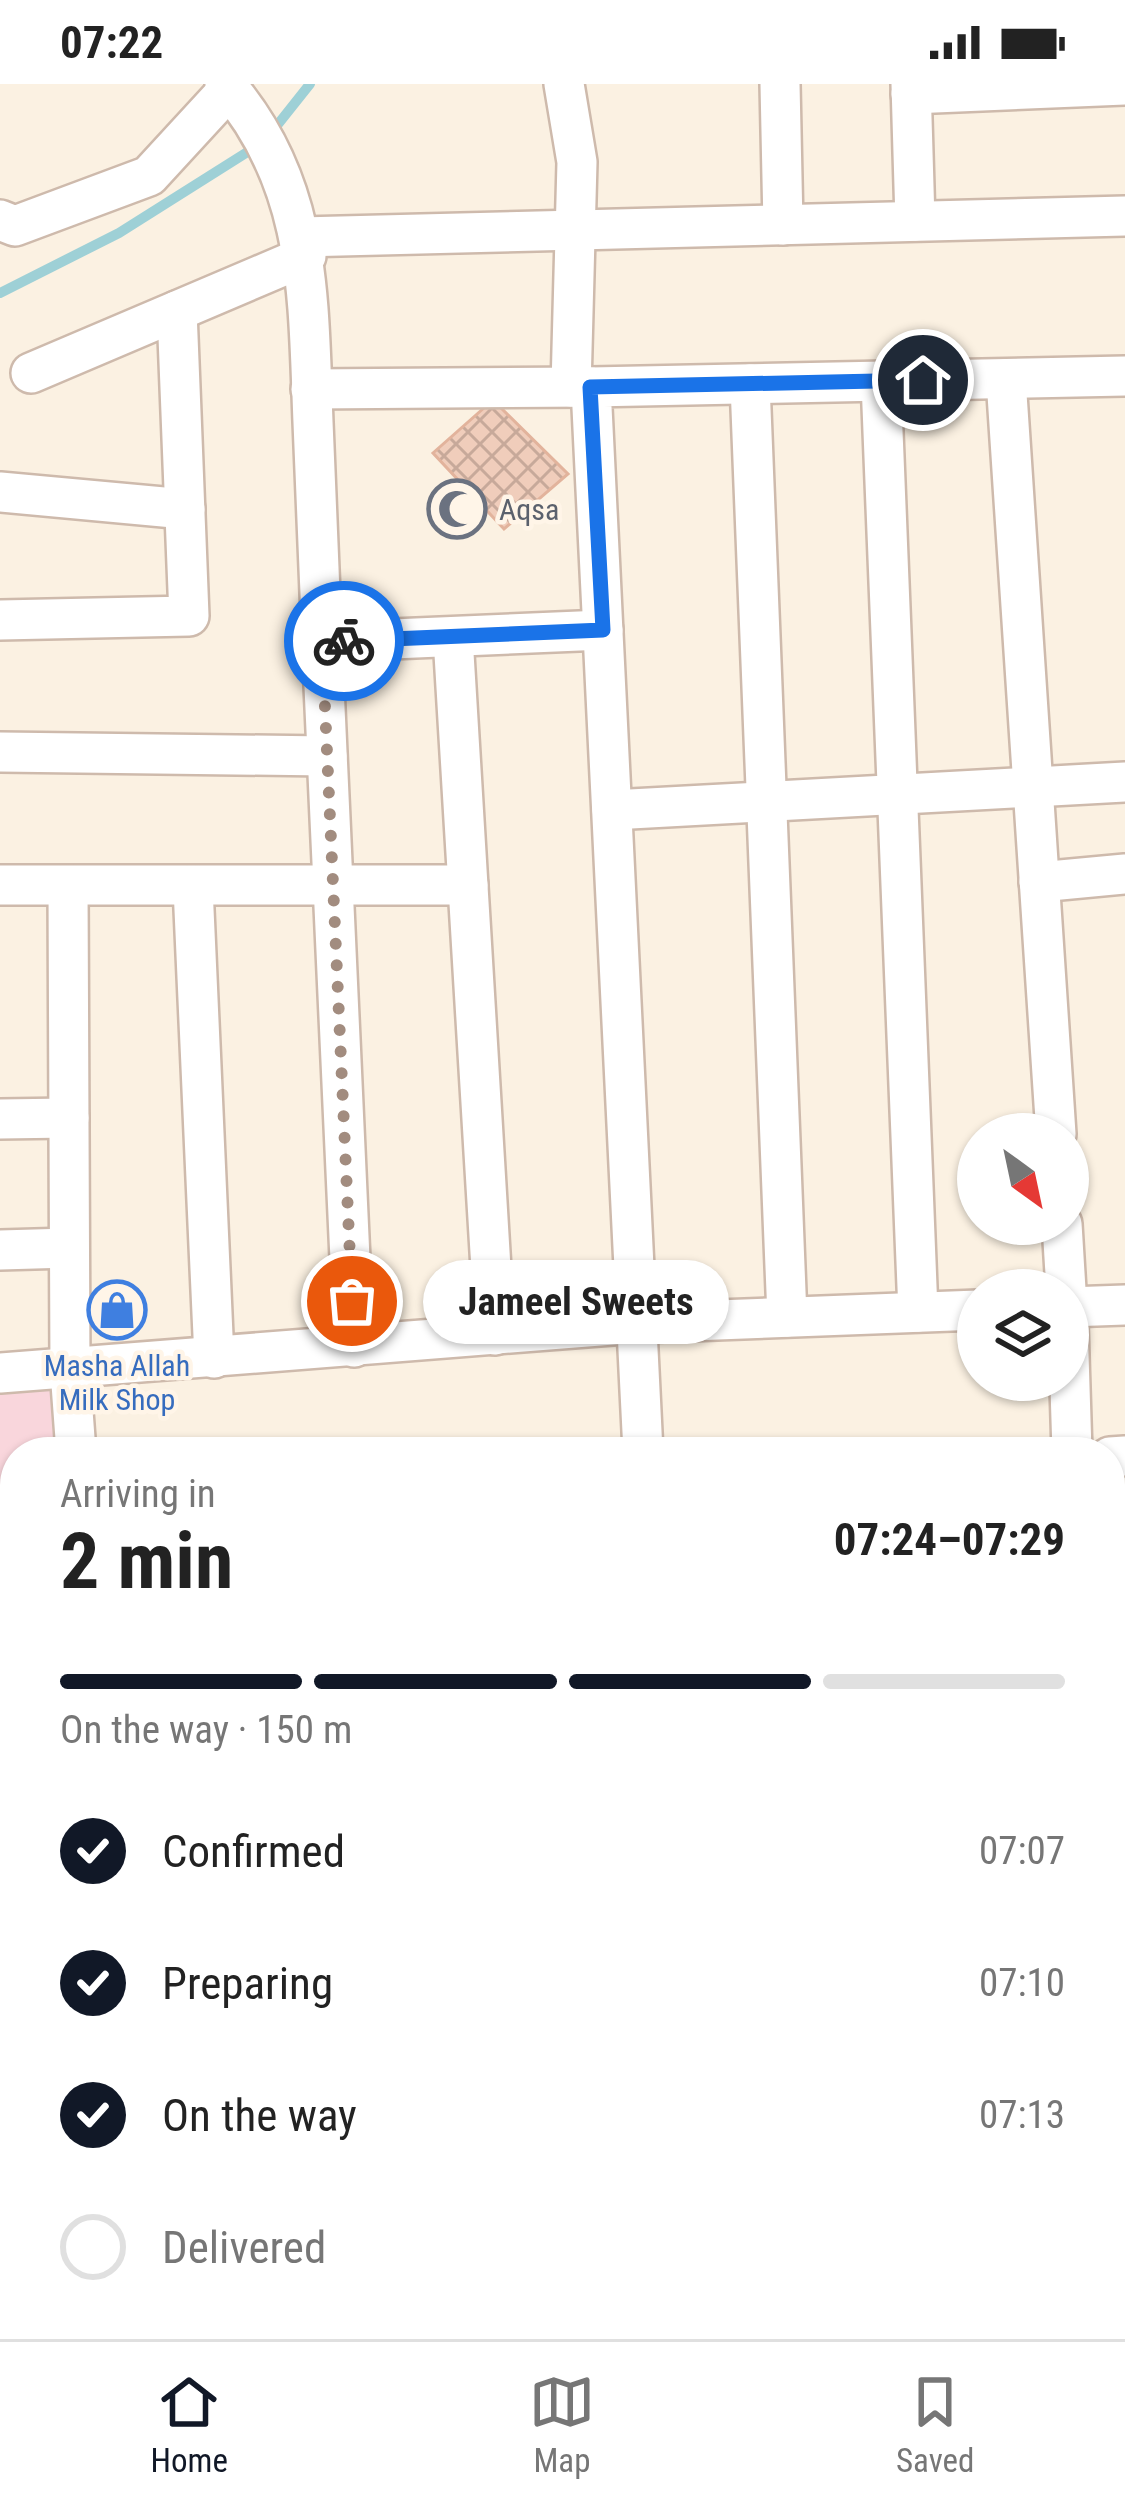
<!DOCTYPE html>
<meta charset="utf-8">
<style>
:root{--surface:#fff;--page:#f6f6f6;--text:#222;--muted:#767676;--line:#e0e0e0;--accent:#111827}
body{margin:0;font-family:"Roboto Condensed",sans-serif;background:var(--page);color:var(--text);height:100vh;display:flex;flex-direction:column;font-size:45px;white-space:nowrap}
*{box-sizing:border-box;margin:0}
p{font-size:39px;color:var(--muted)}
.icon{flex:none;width:66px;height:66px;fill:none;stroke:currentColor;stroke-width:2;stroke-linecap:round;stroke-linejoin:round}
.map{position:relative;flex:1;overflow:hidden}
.panel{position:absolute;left:0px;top:1353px;width:1125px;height:903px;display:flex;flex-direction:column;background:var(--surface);border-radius:48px 48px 0 0;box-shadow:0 3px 9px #0004}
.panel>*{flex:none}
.needle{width:78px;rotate:147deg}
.buttons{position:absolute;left:957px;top:1029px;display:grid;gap:24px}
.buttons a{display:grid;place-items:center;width:132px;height:132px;border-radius:50%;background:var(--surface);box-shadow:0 3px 9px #0004;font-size:60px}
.pin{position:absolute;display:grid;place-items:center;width:102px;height:102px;color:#fff;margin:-51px;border:6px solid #fff;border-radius:50%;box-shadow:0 3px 12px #0007}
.courier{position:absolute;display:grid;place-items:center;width:120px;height:120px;margin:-60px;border:9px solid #1a73e8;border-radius:50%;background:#fff;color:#222;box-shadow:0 3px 15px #0007}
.bubble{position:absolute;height:84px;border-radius:42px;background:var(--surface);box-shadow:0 3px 9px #0004;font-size:39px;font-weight:700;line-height:84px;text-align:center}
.summary em{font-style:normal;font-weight:700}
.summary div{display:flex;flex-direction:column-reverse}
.summary{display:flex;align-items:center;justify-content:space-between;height:204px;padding:0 60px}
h1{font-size:78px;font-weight:700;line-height:90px}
.bar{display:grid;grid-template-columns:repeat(4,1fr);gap:18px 12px;align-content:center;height:144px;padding:0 60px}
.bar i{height:15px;border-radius:9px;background:var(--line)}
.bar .current{background:var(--accent)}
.bar p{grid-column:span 4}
ol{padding:0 60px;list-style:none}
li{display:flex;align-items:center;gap:36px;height:132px}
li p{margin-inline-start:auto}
li .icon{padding:12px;border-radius:50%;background:var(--accent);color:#fff;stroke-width:4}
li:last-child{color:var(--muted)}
li i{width:66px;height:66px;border:6px solid var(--line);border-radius:50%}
.status{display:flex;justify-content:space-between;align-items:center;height:84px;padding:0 60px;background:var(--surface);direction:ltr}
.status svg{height:33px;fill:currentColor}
.menu{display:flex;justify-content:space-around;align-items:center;height:168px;border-top:3px solid var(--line);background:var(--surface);font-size:33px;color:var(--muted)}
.menu a{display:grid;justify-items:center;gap:6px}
.menu .current{color:var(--accent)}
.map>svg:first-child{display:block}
</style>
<div class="status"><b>07:22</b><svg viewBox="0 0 49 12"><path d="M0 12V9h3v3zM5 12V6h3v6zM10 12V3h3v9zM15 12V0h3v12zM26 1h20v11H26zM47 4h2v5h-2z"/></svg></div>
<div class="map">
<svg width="1125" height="2255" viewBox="0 0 1125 2255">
<defs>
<pattern id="forest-crowns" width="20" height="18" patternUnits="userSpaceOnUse" patternTransform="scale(3)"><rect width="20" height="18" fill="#d3e8c1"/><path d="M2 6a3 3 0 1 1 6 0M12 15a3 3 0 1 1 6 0" fill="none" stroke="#b0bf9f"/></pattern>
<pattern id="building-cross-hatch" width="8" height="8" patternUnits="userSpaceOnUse" patternTransform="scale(3)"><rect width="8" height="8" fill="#f0cdbb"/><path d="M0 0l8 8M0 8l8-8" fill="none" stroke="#c7a99a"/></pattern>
</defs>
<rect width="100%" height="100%" fill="#fbf1e2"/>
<!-- medical -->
<polygon fill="#f9d6dc" points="70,1286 77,1368 15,1368 15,1969 0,1970 0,1289"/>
<!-- forest -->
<polygon fill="url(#forest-crowns)" points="931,2241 1040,2241 1041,2255 932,2255"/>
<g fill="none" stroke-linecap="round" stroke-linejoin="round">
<!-- stream -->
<g stroke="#9ed0d6" stroke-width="10">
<polyline points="271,49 310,0"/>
<polyline points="0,209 119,149 257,62"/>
</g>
</g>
<!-- building -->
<polygon fill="url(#building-cross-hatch)" stroke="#e2b39c" stroke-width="3" points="493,316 568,390 504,445 433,369"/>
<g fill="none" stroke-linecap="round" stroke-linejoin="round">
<!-- street casing -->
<g stroke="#cebaac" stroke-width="44">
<g id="street">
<path d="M225 0C312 100 308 212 313 338 316 411 319 485 322 558"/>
<polyline points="564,0 577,78 571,303"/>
<polyline points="780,0 783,141"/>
<polyline points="911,0 915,137"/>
<polyline points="911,10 1125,1"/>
<polyline points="0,136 15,142 149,92 229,5"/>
<polyline points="301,153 1125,132"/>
<polyline points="31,289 306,172"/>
<polyline points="1006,295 1056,1050"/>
<polyline points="881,297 918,1228"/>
<polyline points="750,300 787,1233"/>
<polyline points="311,305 591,303"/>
<polyline points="0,408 185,425"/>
<polyline points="0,536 189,532 177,227"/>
<polyline points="453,553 495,1251"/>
<polyline points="0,668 327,672"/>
<polyline points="612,726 1125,698"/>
<polyline points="1039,798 1125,790"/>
<polyline points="0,801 468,801"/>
<polyline points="68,802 70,1286 76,1368"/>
<polyline points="193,803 214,1274"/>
<polyline points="0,1035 69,1034"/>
<polyline points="1062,1140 1066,1206"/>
<polyline points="0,1166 69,1164"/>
<polyline points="1068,1223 1125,1221"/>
<polyline points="1068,1239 1072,1368"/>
<polyline points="354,1263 322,558 603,546"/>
<polyline points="0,1289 638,1239 978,1226"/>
<polyline points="643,1368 591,303 1125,292"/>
<polyline points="1110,1373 1125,1372"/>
<polyline points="1110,1517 1125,1516"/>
<polyline points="1110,1647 1125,1646"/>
<polyline points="1110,1785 1125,1784"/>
<polyline points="1110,1923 1125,1922"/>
<polyline points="0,1970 15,1969"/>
<polyline points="241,2241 241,2255"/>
<polyline points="483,2241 483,2255"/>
<polyline points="613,2241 615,2255"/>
<polyline points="822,2241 857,2255"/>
<polyline points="0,2254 12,2255"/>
</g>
</g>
<!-- secondary casing -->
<g stroke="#d1b9aa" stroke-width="62">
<g id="secondary">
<polyline points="1110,2077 1125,2076"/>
<polyline points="0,2128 15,2127"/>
</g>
</g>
<!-- street -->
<use href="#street" stroke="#fff" stroke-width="39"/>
<!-- secondary -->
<use href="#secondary" stroke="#fff" stroke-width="57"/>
</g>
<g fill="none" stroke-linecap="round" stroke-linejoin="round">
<!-- done -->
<polyline stroke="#a28c7f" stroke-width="12" stroke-dasharray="0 21.6" points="344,557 322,558 352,1217"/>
<!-- route -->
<polyline stroke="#1a73e8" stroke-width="15" points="344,557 603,546 590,303 923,296"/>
</g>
<!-- icons -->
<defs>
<g id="mosque-ring" transform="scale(3)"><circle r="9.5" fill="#fff5e8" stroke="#6b7280" stroke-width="1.5"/><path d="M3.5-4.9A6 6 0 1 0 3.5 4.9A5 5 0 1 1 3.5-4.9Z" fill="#6b7280"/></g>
<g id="shop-ring" transform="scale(3)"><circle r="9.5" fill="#fff5e8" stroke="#3f7fe0" stroke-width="1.5"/><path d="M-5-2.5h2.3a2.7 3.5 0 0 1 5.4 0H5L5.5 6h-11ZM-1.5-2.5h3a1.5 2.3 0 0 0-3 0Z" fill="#3f7fe0"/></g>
</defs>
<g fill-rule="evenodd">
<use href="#mosque-ring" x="457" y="425"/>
<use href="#shop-ring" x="117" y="1226"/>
</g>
<g text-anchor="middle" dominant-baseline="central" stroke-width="9" stroke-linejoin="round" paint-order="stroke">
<!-- worship labels -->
<g font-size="30" fill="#5b616d" stroke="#fff5e8" text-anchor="start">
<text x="499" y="425">Aqsa</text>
</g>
<!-- shop labels -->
<g font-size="30" fill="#366cbe" stroke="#fff5e8">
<text x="117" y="1281">Masha Allah<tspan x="117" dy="34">Milk Shop</tspan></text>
</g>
</g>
</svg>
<div class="buttons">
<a><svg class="needle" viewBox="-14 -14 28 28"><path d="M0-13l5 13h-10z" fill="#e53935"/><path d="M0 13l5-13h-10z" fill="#767676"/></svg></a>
<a><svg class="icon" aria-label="layers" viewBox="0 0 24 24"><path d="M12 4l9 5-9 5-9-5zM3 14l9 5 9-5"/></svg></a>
</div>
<div class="pin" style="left:352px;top:1217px;background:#ea580c"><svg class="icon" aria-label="bag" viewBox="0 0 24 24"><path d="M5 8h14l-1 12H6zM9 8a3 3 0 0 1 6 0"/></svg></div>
<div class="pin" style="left:923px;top:296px;background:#1f2937"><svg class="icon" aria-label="home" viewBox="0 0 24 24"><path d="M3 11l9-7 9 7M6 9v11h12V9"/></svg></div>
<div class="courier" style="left:344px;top:557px"><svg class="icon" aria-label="bike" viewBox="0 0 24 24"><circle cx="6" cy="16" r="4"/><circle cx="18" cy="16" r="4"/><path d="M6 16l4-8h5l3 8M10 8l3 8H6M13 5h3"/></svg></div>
<div class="bubble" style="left:423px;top:1176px;width:306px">Jameel Sweets</div>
<section class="panel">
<div class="summary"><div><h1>2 min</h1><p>Arriving in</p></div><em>07:24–07:29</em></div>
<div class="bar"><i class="current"></i><i class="current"></i><i class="current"></i><i></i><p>On the way · 150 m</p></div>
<ol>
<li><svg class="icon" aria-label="check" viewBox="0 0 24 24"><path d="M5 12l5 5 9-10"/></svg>Confirmed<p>07:07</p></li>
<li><svg class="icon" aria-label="check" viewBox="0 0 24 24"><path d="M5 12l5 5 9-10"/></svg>Preparing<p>07:10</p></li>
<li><svg class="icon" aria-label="check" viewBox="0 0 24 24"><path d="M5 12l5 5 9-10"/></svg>On the way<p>07:13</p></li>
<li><i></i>Delivered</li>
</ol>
</section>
</div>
<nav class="menu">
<a class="current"><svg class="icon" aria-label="home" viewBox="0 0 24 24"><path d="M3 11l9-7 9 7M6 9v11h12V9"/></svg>Home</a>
<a><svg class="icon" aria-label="map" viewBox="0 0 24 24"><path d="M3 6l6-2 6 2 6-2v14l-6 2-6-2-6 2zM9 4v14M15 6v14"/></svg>Map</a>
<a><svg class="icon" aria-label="saved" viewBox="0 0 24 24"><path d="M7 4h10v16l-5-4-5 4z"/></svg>Saved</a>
</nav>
